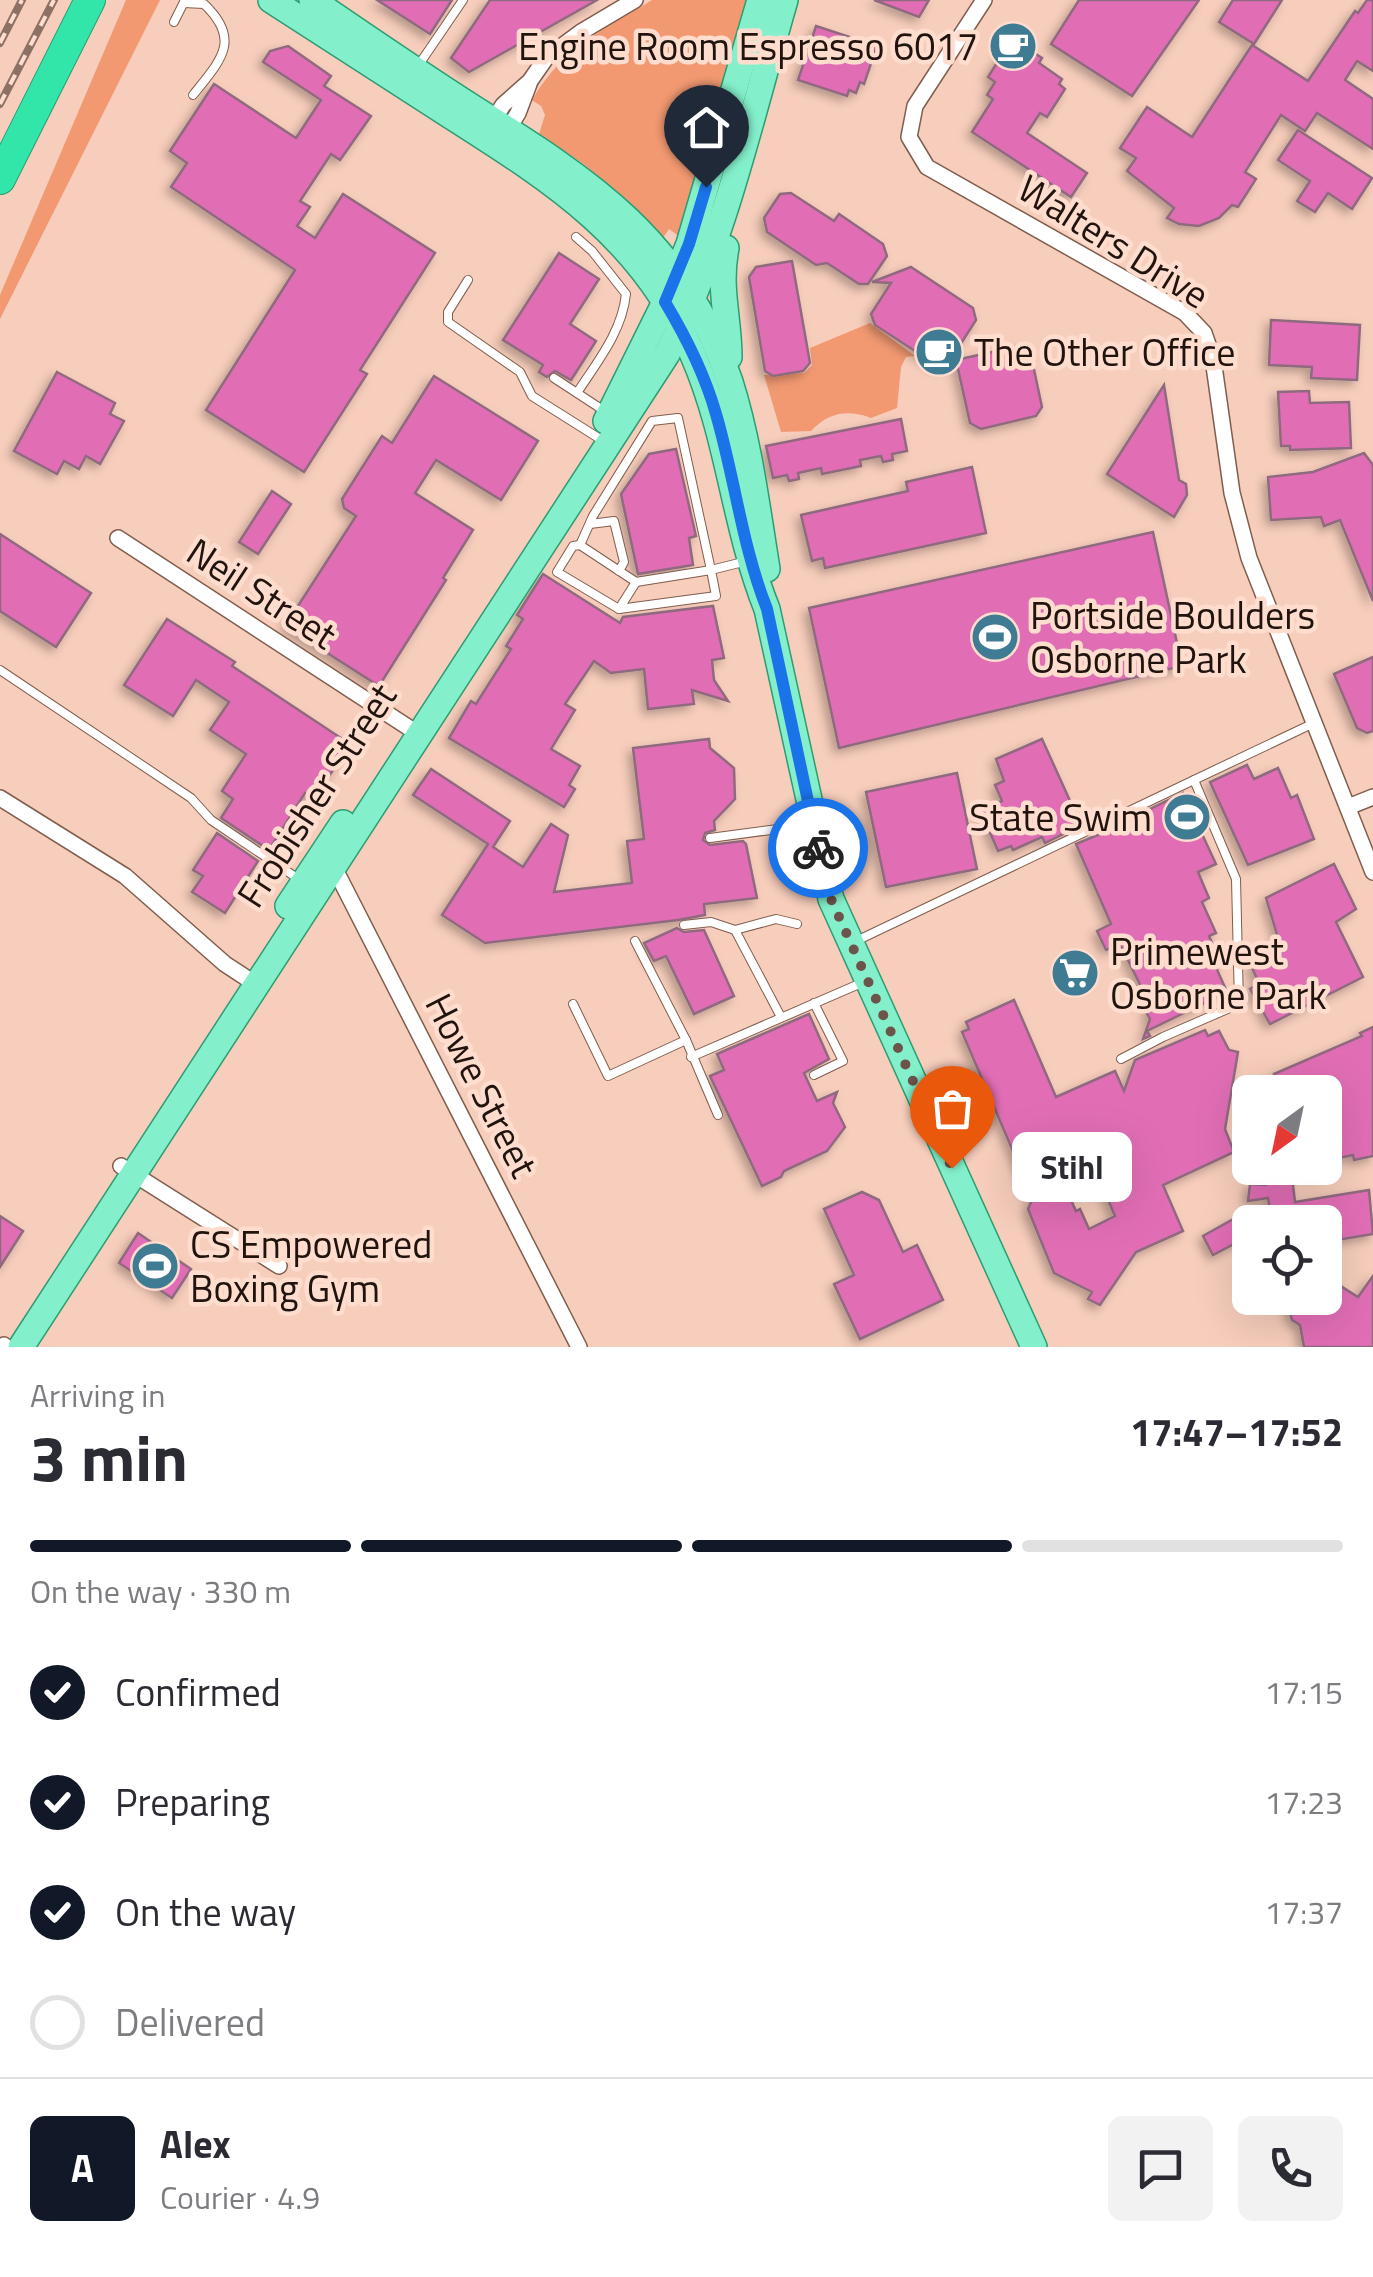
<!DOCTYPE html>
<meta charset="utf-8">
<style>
:root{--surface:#fff;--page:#f2f2f3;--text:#2b2b33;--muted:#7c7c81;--line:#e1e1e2;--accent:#111827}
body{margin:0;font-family:"Titillium Web",sans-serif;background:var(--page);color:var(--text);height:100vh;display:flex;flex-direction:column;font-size:38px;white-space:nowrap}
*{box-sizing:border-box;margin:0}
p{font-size:32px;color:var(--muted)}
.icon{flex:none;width:55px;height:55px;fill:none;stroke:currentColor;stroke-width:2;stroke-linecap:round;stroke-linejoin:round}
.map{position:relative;height:1347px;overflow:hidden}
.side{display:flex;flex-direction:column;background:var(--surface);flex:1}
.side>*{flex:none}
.needle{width:65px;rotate:213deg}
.controls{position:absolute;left:1232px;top:1075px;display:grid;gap:20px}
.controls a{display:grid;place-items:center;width:110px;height:110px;border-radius:15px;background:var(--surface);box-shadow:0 10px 40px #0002;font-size:50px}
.pin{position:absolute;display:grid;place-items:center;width:85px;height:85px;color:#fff;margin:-102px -42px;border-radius:50% 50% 50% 0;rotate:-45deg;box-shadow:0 0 10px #0007}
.pin .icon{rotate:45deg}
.courier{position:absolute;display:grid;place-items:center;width:100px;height:100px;margin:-50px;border:8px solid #1a73e8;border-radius:50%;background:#fff;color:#222;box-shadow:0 2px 12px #0007}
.bubble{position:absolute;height:70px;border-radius:15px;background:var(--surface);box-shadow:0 10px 40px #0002;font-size:32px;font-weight:700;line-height:70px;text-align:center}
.head em{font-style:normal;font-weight:700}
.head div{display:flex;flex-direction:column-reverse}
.head{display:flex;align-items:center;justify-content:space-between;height:170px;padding:0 30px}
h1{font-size:65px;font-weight:700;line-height:75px}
.bar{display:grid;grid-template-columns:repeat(4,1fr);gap:15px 10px;align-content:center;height:120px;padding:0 30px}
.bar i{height:12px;border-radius:8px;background:var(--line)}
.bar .active{background:var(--accent)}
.bar p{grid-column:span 4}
.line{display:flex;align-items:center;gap:25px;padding:0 30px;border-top:2px solid var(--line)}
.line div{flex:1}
.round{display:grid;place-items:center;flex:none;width:105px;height:105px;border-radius:15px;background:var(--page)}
ol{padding:0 30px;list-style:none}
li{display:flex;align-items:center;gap:30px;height:110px}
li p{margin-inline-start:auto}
li .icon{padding:10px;border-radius:50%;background:var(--accent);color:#fff;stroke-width:4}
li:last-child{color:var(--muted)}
li i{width:55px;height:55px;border:5px solid var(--line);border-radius:50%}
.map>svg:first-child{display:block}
</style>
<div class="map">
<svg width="1373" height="1347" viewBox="0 0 1373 1347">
<defs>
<filter id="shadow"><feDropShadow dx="-4.5" dy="4.5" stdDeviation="5" flood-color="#0004"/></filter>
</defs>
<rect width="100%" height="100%" fill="#f7cdbb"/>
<!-- green -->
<g fill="#f29971">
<polygon points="126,0 160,0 0,319 0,295"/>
<path d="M652 0H751L680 237 669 229 663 238 585 165 539 134 545 115 541 106 532 100C563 47 602 31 652 0Z"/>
<path d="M870 323 915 356 906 357 901 367 897 408 871 418C847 409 828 413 811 431L781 432 764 375 804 373 812 365 810 348Z"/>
</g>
<!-- building -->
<g fill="#e16eb5" stroke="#8f6b7f" stroke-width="2.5" fill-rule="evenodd" filter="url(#shadow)">
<polygon points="377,0 452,0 430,34"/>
<polygon points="490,0 597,0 469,72 451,58"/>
<polygon points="874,0 929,0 919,17"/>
<polygon points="1079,0 1199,0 1132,96 1051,44"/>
<polygon points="1233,0 1282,0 1254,44 1219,22"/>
<polygon points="1367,0 1373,0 1373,71 1357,61 1345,80 1373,99 1373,149 1317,113 1305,131 1281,115 1245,172 1256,179 1238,207 1232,205 1219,218 1199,226 1179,224 1167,218 1174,208 1127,171 1136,158 1120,148 1147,107 1192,137 1252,45 1308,81 1355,11 1358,13"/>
<polygon points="816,26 877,46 864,84 860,82 856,93 849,90 847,96 798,80"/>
<polygon points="1012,39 1042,58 1039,63 1062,79 1059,84 1065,89 1047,117 1040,113 1027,133 1087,173 1071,197 972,132 993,99 987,95 995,82 988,77"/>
<polygon points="288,46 331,76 324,86 371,116 340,160 331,154 300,201 310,207 297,226 315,238 343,194 435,253 360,370 367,374 304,472 206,410 295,270 171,187 187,163 170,151 214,84 296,138 321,100 263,62 270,51"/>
<polygon points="1298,130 1372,178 1352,209 1328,193 1315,212 1297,201 1310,181 1278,160"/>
<polygon points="791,193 834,221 839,214 883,244 887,256 868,284 859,284 827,263 816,265 767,232 764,218 780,194"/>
<polygon points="559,253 599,279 570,324 596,341 571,380 555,371 547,377 539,372 543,365 503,340"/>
<polygon points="792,261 810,363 803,371 773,376 765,371 749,277 756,267"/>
<polygon points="911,267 973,308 976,320 948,364 938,366 875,325 871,314 891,283 872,282"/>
<polygon points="1271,320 1360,325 1357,380 1311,378 1312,367 1269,365"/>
<polygon points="1019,346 1030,351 1042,407 1036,416 981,429 970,423 956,360"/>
<polygon points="57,372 115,403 110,414 124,421 100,464 86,456 79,469 64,461 57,474 14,451"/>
<polygon points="434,376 538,441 501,500 436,460 415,493 473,530 443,578 446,580 379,686 285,626 356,516 344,508 342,499 382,436 392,443"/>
<polygon points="1164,385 1179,480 1186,484 1187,495 1174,517 1107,474"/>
<polygon points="1309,391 1310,403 1349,402 1351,448 1290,450 1290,446 1281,446 1278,392"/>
<polygon points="901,419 907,451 892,454 893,460 883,462 881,456 860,460 861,466 822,474 821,468 798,473 799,479 789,481 787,475 773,478 766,446"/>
<polygon points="676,449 696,536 689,538 693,565 638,574 621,494 649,454"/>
<polygon points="1364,453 1373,465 1373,601 1340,520 1324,526 1321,517 1271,520 1268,477 1313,472"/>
<polygon points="972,467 986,533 825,568 823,558 812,561 801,515 908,491 906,482"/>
<polygon points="272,491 291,504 258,554 239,542"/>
<polygon points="1153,532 1182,666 839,748 809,608"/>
<polygon points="0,534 91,593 56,647 0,611"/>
<polygon points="543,574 620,623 623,617 713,606 724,658 712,660 714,680 728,701 692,690 694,704 648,709 644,669 611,673 594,661 565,704 575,710 551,749 580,766 569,785 575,789 564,807 449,738 471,701 476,704 511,649 506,646 523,619 517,615"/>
<polygon points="167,619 235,662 232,666 350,744 314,799 305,793 269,850 221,818 233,799 222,791 246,754 210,730 229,702 196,680 173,716 124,685"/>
<polygon points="1373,657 1373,731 1367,733 1357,728 1334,674"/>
<polygon points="709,739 710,748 734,768 735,799 714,821 715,830 705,833 703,840 710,845 743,841 746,844 757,898 704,904 705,915 678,920 485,943 442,915 488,844 413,795 431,769 510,821 493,847 523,867 551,824 568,835 554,892 632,883 627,841 644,839 633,748"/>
<polygon points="1042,739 1081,825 1045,843 1042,837 1013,850 1011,846 998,851 980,810 1002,801 995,785 1004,781 996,759"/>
<polygon points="1247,765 1254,779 1278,768 1291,798 1297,795 1314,839 1248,865 1210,782"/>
<polygon points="957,773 977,869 886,887 866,792"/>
<polygon points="1183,793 1216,864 1198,872 1209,898 1202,902 1216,933 1209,936 1221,963 1215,965 1227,992 1147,1031 1150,1036 1143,1039 1150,1019 1146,1012 1152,1009 1120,944 1106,950 1097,931 1111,924 1076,844 1141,817 1140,814"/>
<polygon points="217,833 258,861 225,913 192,892 203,876 193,870"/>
<polygon points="1334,864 1356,909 1336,922 1363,977 1270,1024 1250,989 1259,983 1251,966 1281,948 1266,898"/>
<polygon points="677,928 684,932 704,930 734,996 694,1014 666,956 654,961 644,943"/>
<path d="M1014 1000 1056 1097 1115 1071 1124 1091 1135 1060 1205 1030 1208 1036 1219 1031 1229 1050 1238 1052 1225 1129 1234 1152 1163 1185 1183 1231 1136 1252 1100 1305 1088 1299 1092 1292 1054 1273 1028 1209 1033 1198 962 1032 969 1029 966 1022ZM1096 1172 1115 1216 1089 1229 1080 1209 1076 1211 1064 1185Z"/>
<polygon points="809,1014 829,1059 804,1073 817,1101 837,1092 833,1103 845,1127 827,1151 784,1171 781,1177 762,1186 710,1076 724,1070 717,1054"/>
<polygon points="1373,1027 1373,1156 1354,1160 1353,1155 1325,1161 1325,1092 1282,1092 1274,1074 1362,1036 1360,1033"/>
<polygon points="1271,1168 1291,1168 1295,1202 1369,1190 1373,1234 1325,1242 1325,1222 1272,1222 1268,1198 1248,1201 1250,1184 1266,1185"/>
<polygon points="862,1192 879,1200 903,1252 917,1245 943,1300 860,1339 834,1284 854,1275 824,1209"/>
<polygon points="0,1216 23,1231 0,1267"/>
<polygon points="1237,1217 1247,1237 1213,1255 1203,1236"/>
<polygon points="138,1233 191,1269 172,1298 119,1263"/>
<polygon points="1373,1276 1373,1347 1304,1347 1300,1325 1292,1320 1287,1302 1291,1298 1325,1298 1325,1288 1333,1293 1339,1285 1358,1297"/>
</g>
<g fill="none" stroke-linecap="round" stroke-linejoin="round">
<!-- lane casing -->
<g stroke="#815d4d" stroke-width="10">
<g id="lane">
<path d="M184 3 204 4C242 40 221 60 193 95"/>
<polyline points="174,22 185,0"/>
<polyline points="418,66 463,0"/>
<path d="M576 237 592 251 626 294C622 332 597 362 577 393L606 412"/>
<polyline points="468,280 448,312 448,322 520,372 532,396 597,437"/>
<polyline points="554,378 577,393"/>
<polygon points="678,418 711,570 636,582 580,545 593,516 652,421"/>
<polyline points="590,524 614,521 624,562 619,571"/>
<polyline points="580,545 573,546 557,572 619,609 716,596 711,570 747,561"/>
<polyline points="619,609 636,582"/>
<polyline points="0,670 191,798 211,820 300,880"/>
<polyline points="710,838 808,825"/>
<polyline points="684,925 711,922 735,930"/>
<polyline points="854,942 1194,780"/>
<polyline points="573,1004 608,1076 686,1040 635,941"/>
<polyline points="781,1017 735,930 776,919 797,924"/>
<polyline points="686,1040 718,1115"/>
<polyline points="691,1057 866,981"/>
<polyline points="1121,1059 1163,1037 1239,1004 1236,879 1194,780 1314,723"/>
<polyline points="814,1075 843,1061 814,1003"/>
</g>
</g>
<!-- street casing -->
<g stroke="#815d4d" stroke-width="18">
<g id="street">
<polyline points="984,0 915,106 909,137 927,167 1185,313 1204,333 1213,359 1232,493 1249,558 1373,872"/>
<polyline points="491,124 503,105 530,81 546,58 581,32 635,0"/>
<polyline points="504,136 518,113 529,84"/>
<polyline points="118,538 420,735"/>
<polyline points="0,798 125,876 225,964 257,985"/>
<polyline points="1348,807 1373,797"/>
<polyline points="325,866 339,877 579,1347"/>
<polyline points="121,1166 279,1266"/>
<polyline points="4,1345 6,1347"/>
</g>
</g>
<!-- primary casing -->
<g stroke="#2c9c72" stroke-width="28">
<g id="primary">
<path d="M271 0C328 37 385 74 443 111 548 178 642 235 693 355 729 437 734 527 767 609L831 899 1034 1347"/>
<path d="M312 0C363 35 413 69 464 102 586 179 682 237 730 382 749 442 757 507 767 569"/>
<path d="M726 248C718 288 729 318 729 357"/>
<polyline points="606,421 665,302 689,244 760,0"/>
<polyline points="288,906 343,823"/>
<path d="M21 1347 667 354C724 242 750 120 785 0"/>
</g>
</g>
<!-- highway casing -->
<g stroke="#2c9c72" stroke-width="32">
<polyline id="highway" points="0,179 90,0"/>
</g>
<!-- lane -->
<use href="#lane" stroke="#fff" stroke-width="8"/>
<!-- street -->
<use href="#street" stroke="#fff" stroke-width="15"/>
<!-- primary -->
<use href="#primary" stroke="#84f0cb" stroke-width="25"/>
<!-- highway -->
<use href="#highway" stroke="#32e6a9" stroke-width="30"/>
<!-- rail casing -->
<g stroke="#8d7165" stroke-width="8">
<g id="rail">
<polyline points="0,43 22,0"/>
<polyline points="0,104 54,0"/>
</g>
</g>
<!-- rail -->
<use href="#rail" stroke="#fedcce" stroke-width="4" stroke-dasharray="11" stroke-linecap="butt"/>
</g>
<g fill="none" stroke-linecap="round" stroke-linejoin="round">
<!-- done -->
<polyline stroke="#6c544a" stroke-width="10" stroke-dasharray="0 18" points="818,848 831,899 952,1168"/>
<!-- route -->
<path stroke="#1a73e8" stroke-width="12" d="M706 187 689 244 665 302C686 337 705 375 716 414 735 479 742 546 767 609L818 848"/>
</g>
<!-- icons -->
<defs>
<g id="cafe-disc" transform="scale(2.5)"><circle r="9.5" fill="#3f7c93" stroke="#fedcce"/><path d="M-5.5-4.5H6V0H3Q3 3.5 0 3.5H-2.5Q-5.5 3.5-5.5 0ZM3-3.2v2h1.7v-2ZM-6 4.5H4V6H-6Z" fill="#fff"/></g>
<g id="stadium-disc" transform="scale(2.5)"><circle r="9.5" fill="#3f7c93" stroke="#fedcce"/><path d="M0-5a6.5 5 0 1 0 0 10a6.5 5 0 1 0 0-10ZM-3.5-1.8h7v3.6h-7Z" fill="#fff"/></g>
<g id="supermarket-disc" transform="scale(2.5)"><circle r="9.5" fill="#3f7c93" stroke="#fedcce"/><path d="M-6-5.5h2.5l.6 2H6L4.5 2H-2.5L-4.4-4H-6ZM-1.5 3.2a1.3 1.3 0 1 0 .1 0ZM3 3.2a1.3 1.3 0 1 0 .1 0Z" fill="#fff"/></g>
</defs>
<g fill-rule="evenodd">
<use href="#cafe-disc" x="1013" y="46"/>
<use href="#cafe-disc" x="939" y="352"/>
<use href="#stadium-disc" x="995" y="637"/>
<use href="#stadium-disc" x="1187" y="817"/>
<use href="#supermarket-disc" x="1075" y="973"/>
<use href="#stadium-disc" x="155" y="1266"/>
</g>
<g text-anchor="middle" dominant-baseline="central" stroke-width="9" stroke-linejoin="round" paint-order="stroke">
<!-- poi labels -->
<g font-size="38" fill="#21130d" stroke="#fedcce" text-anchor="start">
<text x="978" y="46" text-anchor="end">Engine Room Espresso 6017</text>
<text x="974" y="352">The Other Office</text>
<text x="1030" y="615">Portside Boulders<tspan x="1030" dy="44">Osborne Park</tspan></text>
<text x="1152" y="817" text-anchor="end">State Swim</text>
<text x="1110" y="951">Primewest<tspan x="1110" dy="44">Osborne Park</tspan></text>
<text x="190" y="1244">CS Empowered<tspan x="190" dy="44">Boxing Gym</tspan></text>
</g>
<!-- street labels -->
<g font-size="38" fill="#21130d" stroke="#fedcce">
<text transform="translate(1114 241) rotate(32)">Walters Drive</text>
<text transform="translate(262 593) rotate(33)">Neil Street</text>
<text transform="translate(316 795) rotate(-57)">Frobisher Street</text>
<text transform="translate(482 1085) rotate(63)">Howe Street</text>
</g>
</g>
</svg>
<div class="controls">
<a><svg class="needle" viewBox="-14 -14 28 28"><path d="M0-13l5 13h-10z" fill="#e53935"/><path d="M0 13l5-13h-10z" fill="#7c7c81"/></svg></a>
<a><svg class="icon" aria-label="locate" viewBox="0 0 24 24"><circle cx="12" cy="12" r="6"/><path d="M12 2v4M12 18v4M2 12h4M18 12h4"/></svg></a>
</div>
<div class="pin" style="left:952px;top:1168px;background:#ea580c"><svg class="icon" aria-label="bag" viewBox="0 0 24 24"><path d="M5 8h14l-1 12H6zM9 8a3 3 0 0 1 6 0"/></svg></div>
<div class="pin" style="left:706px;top:187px;background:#1f2937"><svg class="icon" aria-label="home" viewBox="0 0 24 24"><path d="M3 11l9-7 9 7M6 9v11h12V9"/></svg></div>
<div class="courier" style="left:818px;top:848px"><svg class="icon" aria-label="bike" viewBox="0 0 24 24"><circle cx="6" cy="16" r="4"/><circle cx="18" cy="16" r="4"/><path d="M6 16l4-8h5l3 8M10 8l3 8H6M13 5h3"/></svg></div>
<div class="bubble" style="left:1012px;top:1132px;width:120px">Stihl</div>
</div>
<section class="side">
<div class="head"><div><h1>3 min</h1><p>Arriving in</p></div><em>17:47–17:52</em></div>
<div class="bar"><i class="active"></i><i class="active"></i><i class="active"></i><i></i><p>On the way · 330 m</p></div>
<ol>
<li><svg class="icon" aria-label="check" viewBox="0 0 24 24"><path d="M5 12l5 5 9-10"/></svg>Confirmed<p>17:15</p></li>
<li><svg class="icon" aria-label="check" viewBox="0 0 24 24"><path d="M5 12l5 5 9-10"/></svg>Preparing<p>17:23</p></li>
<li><svg class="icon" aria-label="check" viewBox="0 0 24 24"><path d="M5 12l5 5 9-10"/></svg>On the way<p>17:37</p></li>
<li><i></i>Delivered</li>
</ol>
<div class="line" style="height:180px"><b class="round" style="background:var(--accent);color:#fff">A</b><div><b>Alex</b><p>Courier · 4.9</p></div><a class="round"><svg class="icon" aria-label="chat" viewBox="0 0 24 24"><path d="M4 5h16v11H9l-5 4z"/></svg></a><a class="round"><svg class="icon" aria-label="phone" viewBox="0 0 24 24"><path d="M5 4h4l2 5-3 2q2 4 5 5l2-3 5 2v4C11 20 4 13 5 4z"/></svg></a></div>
</section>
